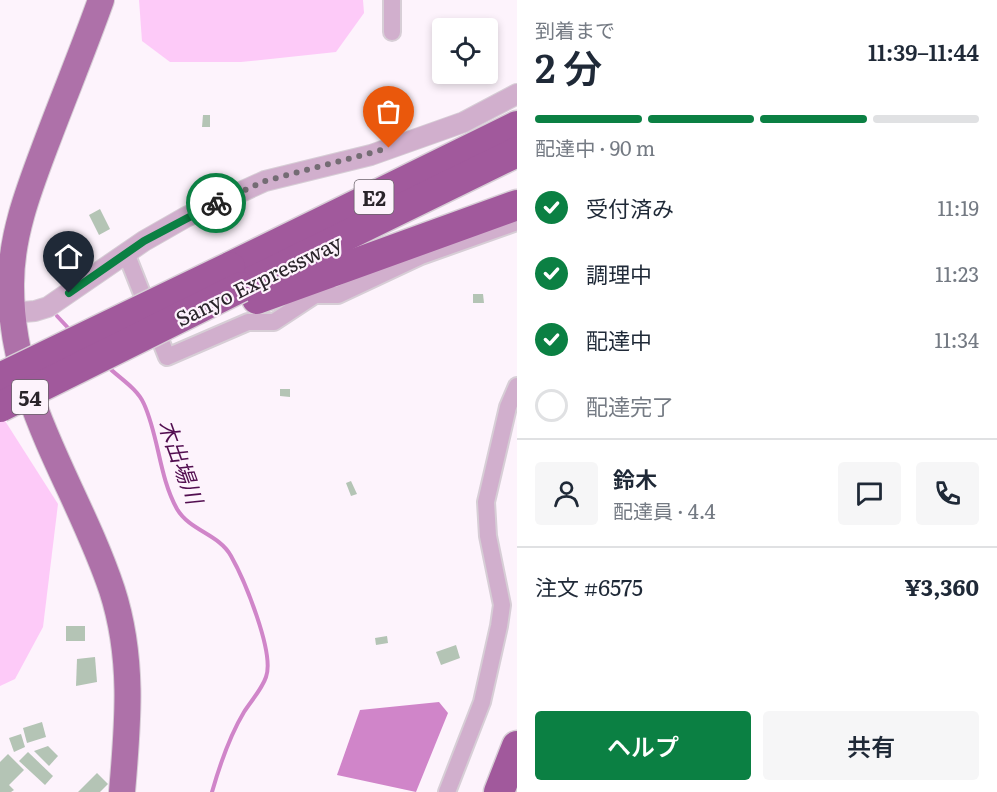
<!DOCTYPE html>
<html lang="ja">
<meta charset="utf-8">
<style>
:root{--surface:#fff;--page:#f6f6f7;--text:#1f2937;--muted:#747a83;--line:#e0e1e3;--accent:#0b8043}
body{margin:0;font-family:Literata,"Noto Sans JP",serif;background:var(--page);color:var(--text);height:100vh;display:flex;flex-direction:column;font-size:22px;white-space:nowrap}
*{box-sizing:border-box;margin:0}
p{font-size:20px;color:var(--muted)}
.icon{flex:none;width:33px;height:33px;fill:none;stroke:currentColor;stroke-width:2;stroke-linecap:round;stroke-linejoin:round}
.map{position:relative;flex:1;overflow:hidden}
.details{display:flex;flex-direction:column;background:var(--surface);width:480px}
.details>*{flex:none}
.controls{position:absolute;left:432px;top:18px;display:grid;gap:12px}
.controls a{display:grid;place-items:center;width:66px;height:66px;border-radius:6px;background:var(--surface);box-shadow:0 3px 9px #0003;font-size:30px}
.pin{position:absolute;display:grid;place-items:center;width:51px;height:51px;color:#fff;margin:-62px -26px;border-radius:50% 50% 50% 0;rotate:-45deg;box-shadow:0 0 6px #0007}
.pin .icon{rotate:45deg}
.courier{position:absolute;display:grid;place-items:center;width:60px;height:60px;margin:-30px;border:4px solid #0b8043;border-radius:50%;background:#fff;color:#222;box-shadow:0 2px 8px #0007}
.head em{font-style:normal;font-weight:600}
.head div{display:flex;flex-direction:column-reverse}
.head{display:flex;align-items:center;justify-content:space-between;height:102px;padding:0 18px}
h1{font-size:39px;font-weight:600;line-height:45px}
.bar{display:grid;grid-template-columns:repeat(4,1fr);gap:9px 6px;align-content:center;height:72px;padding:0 18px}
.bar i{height:8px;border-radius:4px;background:var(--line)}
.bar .current{background:var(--accent)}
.bar p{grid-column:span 4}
.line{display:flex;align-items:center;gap:15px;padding:0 18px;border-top:2px solid var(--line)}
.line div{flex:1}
.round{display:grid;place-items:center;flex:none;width:63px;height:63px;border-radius:6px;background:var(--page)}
ol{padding:0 18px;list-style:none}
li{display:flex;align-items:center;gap:18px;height:66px}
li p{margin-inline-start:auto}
li .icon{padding:6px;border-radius:50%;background:var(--accent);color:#fff;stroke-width:4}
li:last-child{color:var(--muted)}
li i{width:33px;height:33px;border:3px solid var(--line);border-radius:50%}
.cta{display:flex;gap:12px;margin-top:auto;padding:12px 18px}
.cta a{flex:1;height:69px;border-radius:6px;background:var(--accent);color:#fff;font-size:24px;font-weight:600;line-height:69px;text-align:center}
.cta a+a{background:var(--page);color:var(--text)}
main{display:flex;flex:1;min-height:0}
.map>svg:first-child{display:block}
</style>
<main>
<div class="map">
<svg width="517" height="792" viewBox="0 0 517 792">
<rect width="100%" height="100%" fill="#fdf3fc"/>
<!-- green -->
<g fill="#fdcaf8">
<polygon points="139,0 363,0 364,13 336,52 241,62 170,62 142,41"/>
<polygon points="0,413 58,504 43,627 15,679 0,686"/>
</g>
<!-- water -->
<polygon fill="#d085c9" points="439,702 448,713 416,792 337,775 360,710"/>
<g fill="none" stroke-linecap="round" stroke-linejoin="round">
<!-- stream -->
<g stroke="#d085c9" stroke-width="4">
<polyline points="57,316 71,331"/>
<path d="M106 365C119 378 137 388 144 404 159 437 159 477 177 509 190 531 219 534 231 556 244 579 275 653 266 677 262 689 251 701 244 712 229 737 220 764 212 792"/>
</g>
</g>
<!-- building -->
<g fill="#b4c4b5">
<polygon points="203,115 210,115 210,127 202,127"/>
<polygon points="100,209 110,229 99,235 89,215"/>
<polygon points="473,294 483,294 484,303 473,303"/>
<polygon points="280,389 290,389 290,397 280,396"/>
<polygon points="351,481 357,494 351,496 346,483"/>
<rect x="66" y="626" width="19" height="15"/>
<polygon points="387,636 388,643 376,645 375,638"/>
<polygon points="456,645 460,658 441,665 436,652"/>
<polygon points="95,657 97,682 76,686 77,659"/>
<polygon points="42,722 46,737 27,743 23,728"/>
<polygon points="21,734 25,747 14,752 9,738"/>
<polygon points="48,746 58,756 49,766 34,751"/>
<polygon points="28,752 53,776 45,785 19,761"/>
<polygon points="8,754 24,770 9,785 14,790 11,792 0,792 0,762"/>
<polygon points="97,773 108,784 100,792 78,792"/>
</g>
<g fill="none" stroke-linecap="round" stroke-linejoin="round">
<!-- minor casing -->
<g stroke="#d7ced6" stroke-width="20">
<g id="minor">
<polyline points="392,32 392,0"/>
<polyline points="126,253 167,357 248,322 274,322 315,295 338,295 421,256 517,222"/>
<polyline points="447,792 482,702 499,626 502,605 488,536 486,502 508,407 517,386"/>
</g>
</g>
<!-- tertiary casing -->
<g stroke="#d7ced6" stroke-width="22">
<polyline id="tertiary" points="12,313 35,311 48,307 144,241 186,217 265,181 371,155 464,122 517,94"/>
</g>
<!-- primary casing -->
<g stroke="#d7ced6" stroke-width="28">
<path id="primary" d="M101 0C84 48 64 96 46 144 29 189 11 235 11 284 10 400 77 485 112 590 134 658 128 723 122 792"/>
</g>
<!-- motorway casing -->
<g stroke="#d7ced6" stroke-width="33">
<g id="motorway">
<polyline points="230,267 517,126"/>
<polyline points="241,287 517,152"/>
<polyline points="257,299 517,205"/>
<polyline points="499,792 517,746"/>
</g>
</g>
<!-- minor -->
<use href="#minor" stroke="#d1afcd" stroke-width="16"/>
<!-- tertiary -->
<use href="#tertiary" stroke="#d1afcd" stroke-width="20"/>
<!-- primary -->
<use href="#primary" stroke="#ae71a9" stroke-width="26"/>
<!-- motorway -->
<use href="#motorway" stroke="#a1599c" stroke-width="30"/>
<!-- motorway-bridge casing -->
<g stroke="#d7ced6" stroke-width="33" stroke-linecap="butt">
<g id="motorway-bridge">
<polyline points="0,378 230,267"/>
<polyline points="0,407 241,287"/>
</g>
</g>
<!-- motorway-bridge -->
<use href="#motorway-bridge" stroke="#a1599c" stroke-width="30"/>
</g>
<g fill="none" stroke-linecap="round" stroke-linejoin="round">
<!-- done -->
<polyline stroke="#746c74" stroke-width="6" stroke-dasharray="0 10.8" points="216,203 265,181 389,148"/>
<!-- route -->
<polyline stroke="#0b8043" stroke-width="8" points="69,293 144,241 216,203"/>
</g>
<g text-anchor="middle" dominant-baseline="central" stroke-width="4.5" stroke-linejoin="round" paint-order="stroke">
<!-- shield labels -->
<g fill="#fdf3fc" stroke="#696269" stroke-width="1.5">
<rect x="354.5" y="180" width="39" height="34" rx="4.5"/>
<rect x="12" y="380" width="36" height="34" rx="4.5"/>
</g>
<g font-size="20" font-weight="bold" fill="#2a242a">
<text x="374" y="197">E2</text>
<text x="30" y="397">54</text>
</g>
<!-- street labels -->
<g font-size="21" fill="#2a242a" stroke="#fdf3fc">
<text transform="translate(258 279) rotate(-26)">Sanyo Expressway</text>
</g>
<!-- water labels -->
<g font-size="22" font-style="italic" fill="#520e50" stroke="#fdf3fc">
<text transform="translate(182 461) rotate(70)">木出場川</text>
</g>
</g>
</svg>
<div class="controls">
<a><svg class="icon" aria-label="locate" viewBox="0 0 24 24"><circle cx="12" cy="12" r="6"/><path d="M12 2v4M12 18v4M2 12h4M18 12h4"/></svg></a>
</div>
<div class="pin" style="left:389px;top:148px;background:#ea580c"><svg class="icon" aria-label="bag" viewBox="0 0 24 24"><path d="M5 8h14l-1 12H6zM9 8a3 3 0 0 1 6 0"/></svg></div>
<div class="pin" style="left:69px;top:293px;background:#1f2937"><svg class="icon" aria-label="home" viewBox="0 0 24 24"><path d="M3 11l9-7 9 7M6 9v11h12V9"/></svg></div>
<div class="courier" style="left:216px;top:203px"><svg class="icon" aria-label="bike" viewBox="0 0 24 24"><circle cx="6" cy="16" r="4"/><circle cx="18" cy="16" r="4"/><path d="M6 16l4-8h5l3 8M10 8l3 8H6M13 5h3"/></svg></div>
</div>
<section class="details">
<div class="head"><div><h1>2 分</h1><p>到着まで</p></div><em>11:39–11:44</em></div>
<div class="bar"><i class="current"></i><i class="current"></i><i class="current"></i><i></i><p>配達中 · 90 m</p></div>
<ol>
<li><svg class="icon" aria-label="check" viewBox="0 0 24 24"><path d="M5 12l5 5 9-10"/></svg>受付済み<p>11:19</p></li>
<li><svg class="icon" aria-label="check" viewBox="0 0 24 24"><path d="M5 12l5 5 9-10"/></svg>調理中<p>11:23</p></li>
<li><svg class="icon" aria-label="check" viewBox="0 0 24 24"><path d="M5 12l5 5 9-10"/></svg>配達中<p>11:34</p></li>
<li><i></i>配達完了</li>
</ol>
<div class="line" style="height:108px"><a class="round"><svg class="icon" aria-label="person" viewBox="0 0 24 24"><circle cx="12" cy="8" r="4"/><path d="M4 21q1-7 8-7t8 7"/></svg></a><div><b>鈴木</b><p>配達員 · 4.4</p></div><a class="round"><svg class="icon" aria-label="chat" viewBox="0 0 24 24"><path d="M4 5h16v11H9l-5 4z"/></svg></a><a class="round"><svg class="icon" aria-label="phone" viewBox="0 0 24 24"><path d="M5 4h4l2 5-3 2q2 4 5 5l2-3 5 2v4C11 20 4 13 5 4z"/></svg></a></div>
<div class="line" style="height:78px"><div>注文 #6575</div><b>¥3,360</b></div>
<div class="cta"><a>ヘルプ</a><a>共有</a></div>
</section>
</main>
